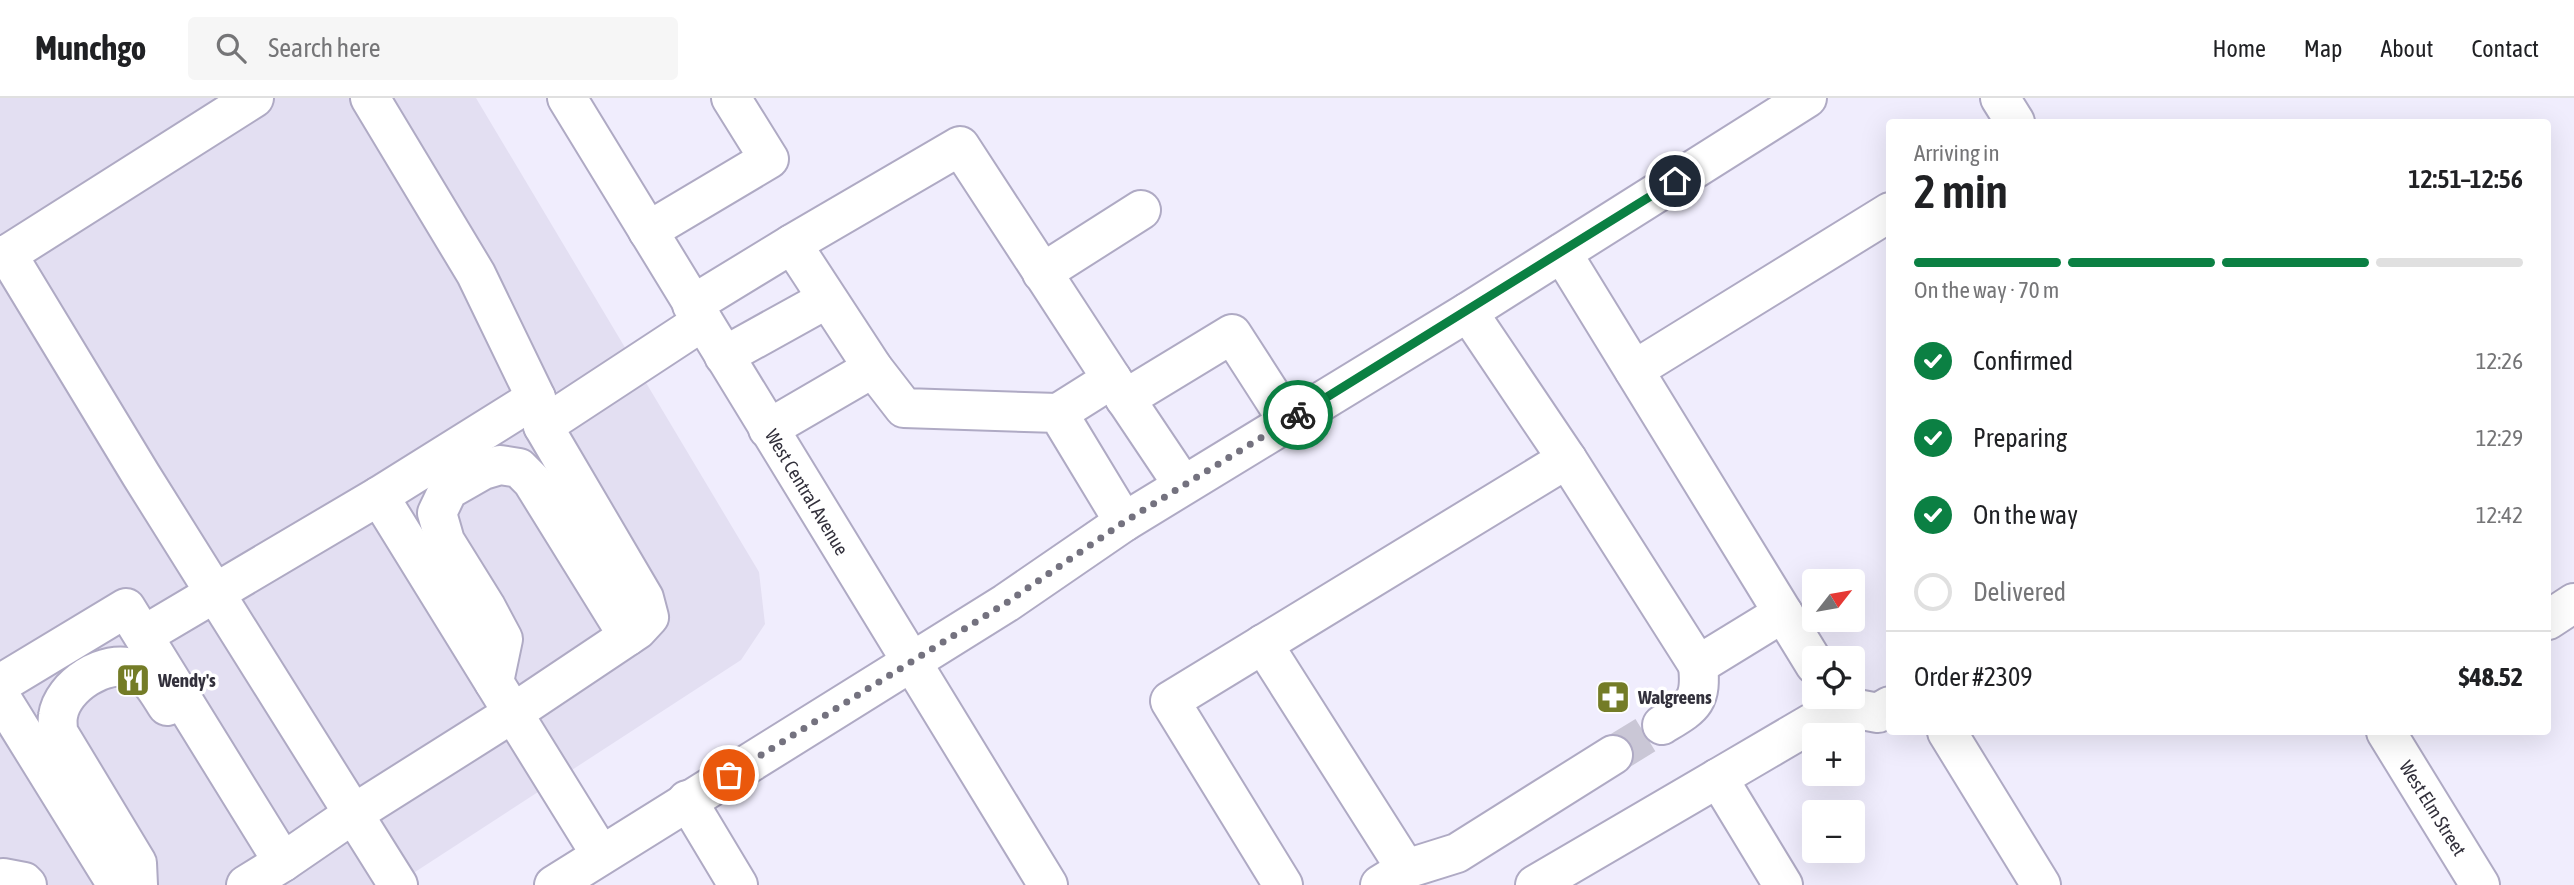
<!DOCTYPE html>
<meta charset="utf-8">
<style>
:root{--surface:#fff;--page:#f6f6f6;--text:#202124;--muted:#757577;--line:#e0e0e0;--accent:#0b8043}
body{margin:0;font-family:"Asap Condensed",sans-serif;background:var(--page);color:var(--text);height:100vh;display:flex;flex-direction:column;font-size:26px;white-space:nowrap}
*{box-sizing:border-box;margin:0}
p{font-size:23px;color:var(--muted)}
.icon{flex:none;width:38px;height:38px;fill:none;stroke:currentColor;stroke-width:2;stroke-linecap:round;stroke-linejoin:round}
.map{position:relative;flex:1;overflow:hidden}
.drawer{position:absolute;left:1886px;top:21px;width:665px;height:616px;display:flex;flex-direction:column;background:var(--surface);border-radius:7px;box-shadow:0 7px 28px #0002}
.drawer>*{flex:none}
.needle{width:46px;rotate:59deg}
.buttons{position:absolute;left:1802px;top:471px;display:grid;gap:14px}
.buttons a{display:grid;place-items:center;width:63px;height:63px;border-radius:7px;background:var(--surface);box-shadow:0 7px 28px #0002;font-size:35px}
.pin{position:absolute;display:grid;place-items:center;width:60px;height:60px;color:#fff;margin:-30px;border:4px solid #fff;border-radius:50%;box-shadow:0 2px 7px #0007}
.courier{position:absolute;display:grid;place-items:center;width:70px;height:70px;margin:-35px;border:5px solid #0b8043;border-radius:50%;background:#fff;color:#222;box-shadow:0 2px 9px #0007}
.overview em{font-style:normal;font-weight:600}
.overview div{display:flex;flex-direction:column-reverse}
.overview{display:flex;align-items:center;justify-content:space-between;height:119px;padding:0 28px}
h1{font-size:46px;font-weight:600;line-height:52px}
.bar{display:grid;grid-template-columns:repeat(4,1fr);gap:10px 7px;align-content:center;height:84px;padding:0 28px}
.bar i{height:9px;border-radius:5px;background:var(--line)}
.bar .selected{background:var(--accent)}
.bar p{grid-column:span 4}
.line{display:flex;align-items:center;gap:18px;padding:0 28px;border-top:2px solid var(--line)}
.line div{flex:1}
ol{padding:0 28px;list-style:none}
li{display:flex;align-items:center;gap:21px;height:77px}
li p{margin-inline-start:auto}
li .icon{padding:7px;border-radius:50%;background:var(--accent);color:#fff;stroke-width:4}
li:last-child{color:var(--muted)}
li i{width:38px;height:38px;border:4px solid var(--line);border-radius:50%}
header{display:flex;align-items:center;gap:42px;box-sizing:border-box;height:98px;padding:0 35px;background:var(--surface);border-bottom:2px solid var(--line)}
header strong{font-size:33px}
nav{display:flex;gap:38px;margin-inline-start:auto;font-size:24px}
.search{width:490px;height:63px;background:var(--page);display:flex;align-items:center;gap:18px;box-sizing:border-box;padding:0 24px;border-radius:7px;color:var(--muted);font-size:26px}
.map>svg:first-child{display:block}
</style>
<header>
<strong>Munchgo</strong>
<div class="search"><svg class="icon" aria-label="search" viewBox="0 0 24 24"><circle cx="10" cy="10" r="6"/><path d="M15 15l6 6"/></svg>Search here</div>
<nav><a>Home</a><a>Map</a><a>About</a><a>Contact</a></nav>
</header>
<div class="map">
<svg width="2574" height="787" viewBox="0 0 2574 787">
<rect width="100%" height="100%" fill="#f0edfd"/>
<!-- built -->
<polygon fill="#e3dff2" points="0,0 476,0 759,474 765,526 741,562 395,787 0,787"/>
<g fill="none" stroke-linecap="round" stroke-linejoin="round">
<!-- minor-tunnel -->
<polyline stroke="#cac7d6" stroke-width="38" stroke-dasharray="38 19" stroke-linecap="butt" points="1613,657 1662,627"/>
<!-- minor casing -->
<g stroke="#afaac4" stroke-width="42">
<g id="minor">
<polyline points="370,0 476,176 536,300"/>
<polyline points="2000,0 2015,24"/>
<polyline points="648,133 769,61 731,0"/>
<polyline points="792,146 960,48 1112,281 1058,315"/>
<polyline points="1562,155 1815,567"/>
<polyline points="7,156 141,377 398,787"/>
<polyline points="0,161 254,0"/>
<polyline points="1042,175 1141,112"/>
<polyline points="692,207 792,146 873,270 904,310 1058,315 1124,424"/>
<polyline points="724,258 827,201"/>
<polyline points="1634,272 1890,114"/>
<polyline points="1112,281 1183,387"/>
<polyline points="1125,301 1232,236 1288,323"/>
<polyline points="768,331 873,270"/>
<polyline points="1567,361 1698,567 1783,515"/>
<polyline points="2548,522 2574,505"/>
<polyline points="144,537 379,398"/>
<polyline points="1263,546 1406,771 1380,787"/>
<polyline points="494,584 503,541 486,509 445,443 437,415 448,392 483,372 500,367 519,370 532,383 628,538"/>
<polyline points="0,586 126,510 283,764 353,716 513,615 379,398 536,300 543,328"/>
<polyline points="0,598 117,787"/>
<polyline points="1834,598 1841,608 1878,615 1890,608"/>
<path d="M1662 627C1693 608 1702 605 1698 567"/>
<polyline points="1947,634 2041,787"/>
<polyline points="2386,634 2480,787"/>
<polyline points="687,702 738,787"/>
<polyline points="601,757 513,615 637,532 649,519 644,500 543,328 703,223"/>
<polyline points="1406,771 1457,755 1613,657"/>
<polyline points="3,780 24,784 27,787"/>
<path d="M138 787 137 765 58 634C58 629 57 623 58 618 62 588 106 560 134 571 150 578 158 594 167 608"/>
<polyline points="246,787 283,764"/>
<polyline points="1283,787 1170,603 1567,361 1468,214"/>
<polyline points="1535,787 1718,680"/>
<polyline points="1783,787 1718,680 1841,608"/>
</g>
</g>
<!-- major casing -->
<g stroke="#afaac4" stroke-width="42">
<g id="major">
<polyline points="567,0 1048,787"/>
<polyline points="554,787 1006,505 1124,424 1468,214 1807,0"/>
</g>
</g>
<!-- minor -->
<use href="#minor" stroke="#fff" stroke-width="38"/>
<!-- major -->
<use href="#major" stroke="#fff" stroke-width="38"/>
</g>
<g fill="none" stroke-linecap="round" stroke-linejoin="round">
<!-- done -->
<polyline stroke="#74727f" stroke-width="7" stroke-dasharray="0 12.6" points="729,677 1006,505 1124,424 1298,317"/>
<!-- route -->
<polyline stroke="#0b8043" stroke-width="9" points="1298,317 1675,83"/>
</g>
<!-- icons -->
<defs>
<g id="restaurant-square" transform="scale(1.75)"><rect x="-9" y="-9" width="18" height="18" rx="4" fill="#747c27" stroke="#fff"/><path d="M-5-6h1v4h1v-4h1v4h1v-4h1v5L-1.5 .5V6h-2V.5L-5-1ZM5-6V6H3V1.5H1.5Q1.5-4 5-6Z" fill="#fff"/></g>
<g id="pharmacy-square" transform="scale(1.75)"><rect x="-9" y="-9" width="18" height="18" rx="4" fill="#747c27" stroke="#fff"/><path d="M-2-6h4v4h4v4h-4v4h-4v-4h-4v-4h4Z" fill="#fff"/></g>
</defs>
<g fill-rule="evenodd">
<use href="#restaurant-square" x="133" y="582"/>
<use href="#pharmacy-square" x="1613" y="599"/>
</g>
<g text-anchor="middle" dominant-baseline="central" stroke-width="7" stroke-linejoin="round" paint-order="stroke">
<!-- street labels -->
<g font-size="19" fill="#32303b" stroke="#fff">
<text transform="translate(807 394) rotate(59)">West Central Avenue</text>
<text transform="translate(2433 710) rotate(58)">West Elm Street</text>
</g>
<!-- poi labels -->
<g font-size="19" font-weight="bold" fill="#32303b" stroke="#fff" text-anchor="start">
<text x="158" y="582">Wendy's</text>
<text x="1638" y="599">Walgreens</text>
</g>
</g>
</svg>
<div class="buttons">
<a><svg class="needle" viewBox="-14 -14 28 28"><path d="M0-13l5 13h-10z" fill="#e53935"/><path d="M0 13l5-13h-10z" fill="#757577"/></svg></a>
<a><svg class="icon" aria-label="locate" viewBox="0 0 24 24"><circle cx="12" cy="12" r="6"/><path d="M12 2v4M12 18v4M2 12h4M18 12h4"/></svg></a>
<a>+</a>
<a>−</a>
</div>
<div class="pin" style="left:729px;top:677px;background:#ea580c"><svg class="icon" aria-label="bag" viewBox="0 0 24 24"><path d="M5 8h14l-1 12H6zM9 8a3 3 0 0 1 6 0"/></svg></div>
<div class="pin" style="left:1675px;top:83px;background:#1f2937"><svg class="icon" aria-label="home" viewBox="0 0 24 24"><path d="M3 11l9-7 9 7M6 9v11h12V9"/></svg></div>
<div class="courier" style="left:1298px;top:317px"><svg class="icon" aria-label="bike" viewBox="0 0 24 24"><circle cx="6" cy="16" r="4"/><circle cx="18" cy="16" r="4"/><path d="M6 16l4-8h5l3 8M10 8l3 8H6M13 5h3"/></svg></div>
<section class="drawer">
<div class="overview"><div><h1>2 min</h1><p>Arriving in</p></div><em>12:51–12:56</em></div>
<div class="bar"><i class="selected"></i><i class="selected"></i><i class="selected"></i><i></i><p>On the way · 70 m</p></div>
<ol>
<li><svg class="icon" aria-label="check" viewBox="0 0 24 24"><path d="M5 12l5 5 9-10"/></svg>Confirmed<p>12:26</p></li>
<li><svg class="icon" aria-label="check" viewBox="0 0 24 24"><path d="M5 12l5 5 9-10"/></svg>Preparing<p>12:29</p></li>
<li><svg class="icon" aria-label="check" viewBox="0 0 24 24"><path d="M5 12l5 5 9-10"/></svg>On the way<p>12:42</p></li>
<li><i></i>Delivered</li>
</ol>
<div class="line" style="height:91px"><div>Order #2309</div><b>$48.52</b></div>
</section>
</div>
